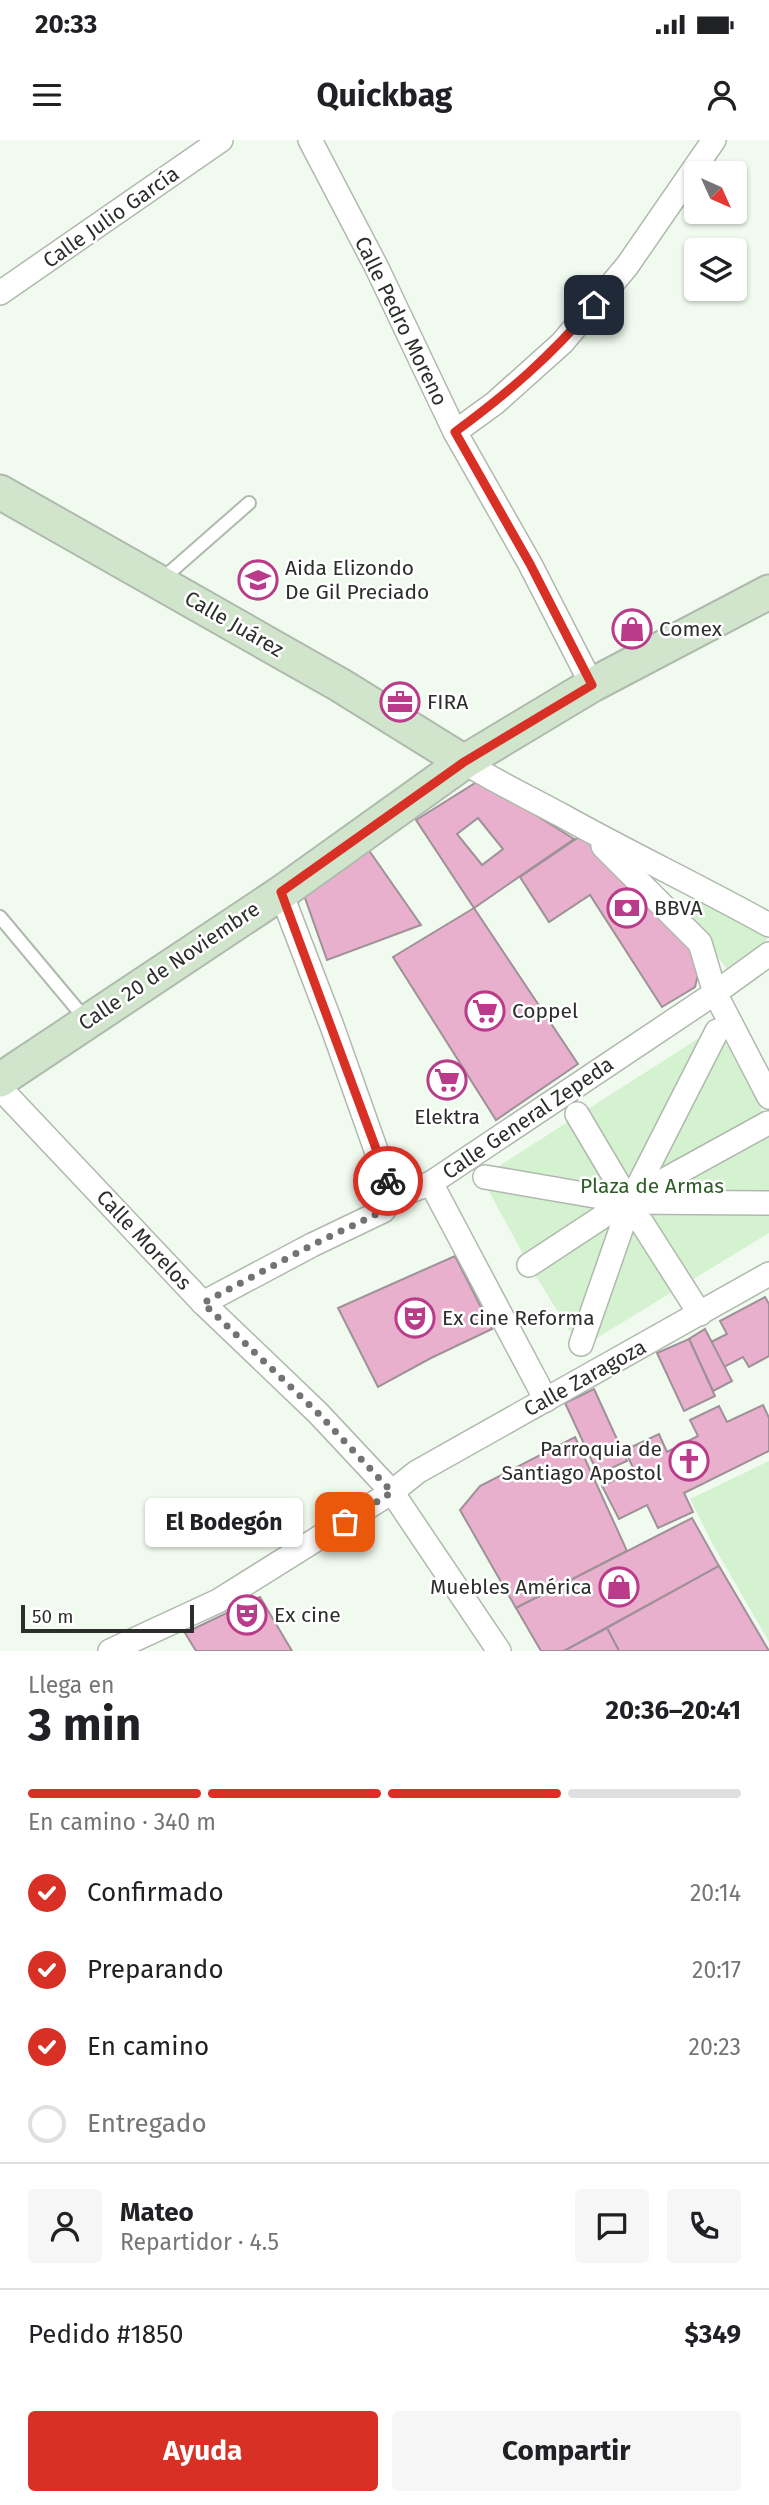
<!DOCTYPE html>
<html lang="es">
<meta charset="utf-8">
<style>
:root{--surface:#fff;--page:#f6f6f6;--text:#202124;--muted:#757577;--line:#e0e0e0;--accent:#d93025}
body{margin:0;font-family:"Fira Sans",sans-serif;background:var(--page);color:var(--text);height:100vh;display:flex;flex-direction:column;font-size:26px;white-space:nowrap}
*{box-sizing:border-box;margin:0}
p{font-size:23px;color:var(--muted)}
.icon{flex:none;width:38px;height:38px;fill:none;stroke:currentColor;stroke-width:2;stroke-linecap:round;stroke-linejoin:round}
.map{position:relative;height:1511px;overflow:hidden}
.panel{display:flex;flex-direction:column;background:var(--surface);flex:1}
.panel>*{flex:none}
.needle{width:46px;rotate:135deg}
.buttons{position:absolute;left:684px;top:21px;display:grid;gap:14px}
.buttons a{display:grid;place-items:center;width:63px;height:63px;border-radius:7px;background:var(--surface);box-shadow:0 2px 5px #0004;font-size:35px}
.scale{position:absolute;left:21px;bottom:18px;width:173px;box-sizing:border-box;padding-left:7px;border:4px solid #2b2e2a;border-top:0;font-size:19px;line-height:24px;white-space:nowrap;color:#2b2e2a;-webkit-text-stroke:5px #fff;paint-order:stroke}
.pin{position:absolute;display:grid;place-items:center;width:60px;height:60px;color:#fff;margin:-30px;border-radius:14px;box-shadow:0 4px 10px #0006}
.courier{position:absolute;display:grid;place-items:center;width:70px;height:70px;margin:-35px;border:5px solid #d93025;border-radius:50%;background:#fff;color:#222;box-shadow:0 2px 9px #0007}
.bubble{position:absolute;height:49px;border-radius:7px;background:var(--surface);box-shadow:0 2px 5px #0004;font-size:23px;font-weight:700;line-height:49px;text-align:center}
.head em{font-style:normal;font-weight:700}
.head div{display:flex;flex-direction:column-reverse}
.head{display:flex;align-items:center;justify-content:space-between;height:119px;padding:0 28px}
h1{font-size:46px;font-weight:700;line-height:52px}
.bar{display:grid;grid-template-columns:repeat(4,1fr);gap:10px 7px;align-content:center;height:84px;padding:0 28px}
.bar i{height:9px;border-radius:5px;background:var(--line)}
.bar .selected{background:var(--accent)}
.bar p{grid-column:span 4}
.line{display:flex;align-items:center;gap:18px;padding:0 28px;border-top:2px solid var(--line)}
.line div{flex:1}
.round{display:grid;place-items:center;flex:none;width:74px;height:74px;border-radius:7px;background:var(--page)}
ol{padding:0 28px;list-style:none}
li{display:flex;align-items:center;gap:21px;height:77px}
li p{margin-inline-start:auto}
li .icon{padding:7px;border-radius:50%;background:var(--accent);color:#fff;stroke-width:4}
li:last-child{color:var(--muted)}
li i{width:38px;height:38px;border:4px solid var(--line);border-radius:50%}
.primary-button{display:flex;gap:14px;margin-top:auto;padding:14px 28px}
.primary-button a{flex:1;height:80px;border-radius:7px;background:var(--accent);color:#fff;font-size:28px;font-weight:700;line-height:80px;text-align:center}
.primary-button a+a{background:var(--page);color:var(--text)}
.status{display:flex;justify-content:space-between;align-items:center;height:49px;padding:0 35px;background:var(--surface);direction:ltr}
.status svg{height:19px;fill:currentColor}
header{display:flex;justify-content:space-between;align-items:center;height:91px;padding:0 28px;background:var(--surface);font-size:32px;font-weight:700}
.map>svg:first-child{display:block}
</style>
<div class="status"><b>20:33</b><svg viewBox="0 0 49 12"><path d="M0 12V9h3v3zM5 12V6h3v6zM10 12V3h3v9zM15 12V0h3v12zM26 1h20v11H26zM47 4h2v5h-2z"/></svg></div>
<header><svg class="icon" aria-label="menu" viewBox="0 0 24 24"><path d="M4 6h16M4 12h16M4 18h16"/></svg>Quickbag<svg class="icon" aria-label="person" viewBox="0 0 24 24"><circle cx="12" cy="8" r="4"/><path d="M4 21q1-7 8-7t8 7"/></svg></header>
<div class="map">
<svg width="769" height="1511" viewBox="0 0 769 1511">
<rect width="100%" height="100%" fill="#f0faee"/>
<!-- green -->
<g fill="#d5f2d0">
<polygon points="691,754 769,789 769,797 732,835 682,773"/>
<polygon points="710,891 722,896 769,984 769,1093 587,1204 576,1201 529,1125 484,1042 488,1033"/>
<polygon points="769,1321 769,1502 712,1403 690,1359"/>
</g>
<!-- building -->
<g fill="#e9b0ce" stroke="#9e9197" stroke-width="2" fill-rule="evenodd">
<path d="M480 640 574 699 474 768 416 680ZM478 678 503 709 482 725 457 694Z"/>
<polygon points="582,695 703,814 695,847 662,867 590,755 549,782 520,737"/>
<polygon points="368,709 421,785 327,820 304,755"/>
<polygon points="474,768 578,924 496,980 393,817"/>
<polygon points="455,1116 492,1189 431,1218 378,1247 338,1168"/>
<polygon points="765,1157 769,1164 769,1216 749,1227 743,1217 724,1227 711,1202 727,1194 720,1181"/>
<polygon points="705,1189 732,1241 713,1251 689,1199"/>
<polygon points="689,1199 715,1256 684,1271 657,1213"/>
<polygon points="594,1249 627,1321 598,1334 565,1263"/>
<polygon points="763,1265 769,1278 769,1311 684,1353 693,1372 658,1388 647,1365 619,1379 602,1346 634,1330 625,1310 659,1294 667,1312 698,1296 690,1280 719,1266 727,1282"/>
<polygon points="575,1297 627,1411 516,1468 460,1370 480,1346"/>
<polygon points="692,1378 719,1426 564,1511 541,1511 516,1468"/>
<polygon points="719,1426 769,1511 619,1511 607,1488"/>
<polygon points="260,1457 292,1511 196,1511 185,1493"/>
<polygon points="607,1488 619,1511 564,1511"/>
</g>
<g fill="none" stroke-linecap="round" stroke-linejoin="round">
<!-- lane casing -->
<g stroke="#b0b9ae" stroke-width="16">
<g id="lane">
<polyline points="160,441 249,363"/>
<polyline points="0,777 87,881"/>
</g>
</g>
<!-- street casing -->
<g stroke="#b0b9ae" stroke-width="26">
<g id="street">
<polyline points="310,0 376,126 455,292 530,424 592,545"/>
<polyline points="0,153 221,0"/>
<polyline points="455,292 495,263 562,203 627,126 714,0"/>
<path d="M464 622C496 642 530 658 563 676 631 714 701 747 769 785"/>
<polyline points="603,706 700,803 715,853 769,957"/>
<polyline points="281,753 332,886 393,1058"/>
<polyline points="0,948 203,1163 318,1273 392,1352 499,1511"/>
<polyline points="577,974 628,1060"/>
<polyline points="485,1037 630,1062 769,1063"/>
<polyline points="431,1043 546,1260"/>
<polyline points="642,1083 700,1174"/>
<polyline points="529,1125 628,1060 768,983"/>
<polyline points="203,1163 312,1105 383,1071 393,1058 431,1043 715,853 769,814"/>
<polyline points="581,1204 632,1058 717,891"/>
<polyline points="110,1511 218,1461 392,1352 417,1332 769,1134"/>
</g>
</g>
<!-- secondary casing -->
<g stroke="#b0b9ae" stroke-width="37">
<g id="secondary">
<polyline points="0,352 340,545 464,622"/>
<polyline points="0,940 281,753 464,622 592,545 769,452"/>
</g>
</g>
<!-- lane -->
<use href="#lane" stroke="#fff" stroke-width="12"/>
<!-- street -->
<use href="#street" stroke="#fff" stroke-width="23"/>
<!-- secondary -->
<use href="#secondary" stroke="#d0e5cc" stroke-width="33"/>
</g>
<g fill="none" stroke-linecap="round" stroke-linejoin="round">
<!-- done -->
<polyline stroke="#70756f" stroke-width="7" stroke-dasharray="0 12.6" points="345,1382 392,1352 318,1273 203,1163 312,1105 383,1071 393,1058 388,1041"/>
<!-- route -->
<path stroke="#d93025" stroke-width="9" d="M388 1041 281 752 464 622 592 545 530 424 455 292C508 253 551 216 594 165"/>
</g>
<!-- icons -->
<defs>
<g id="school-ring" transform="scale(2.0125)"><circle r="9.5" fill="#fff" stroke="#b93b89" stroke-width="1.5"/><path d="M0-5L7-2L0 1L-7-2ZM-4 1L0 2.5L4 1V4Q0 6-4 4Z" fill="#b93b89"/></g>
<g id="shop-ring" transform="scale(2.0125)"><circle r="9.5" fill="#fff" stroke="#b93b89" stroke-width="1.5"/><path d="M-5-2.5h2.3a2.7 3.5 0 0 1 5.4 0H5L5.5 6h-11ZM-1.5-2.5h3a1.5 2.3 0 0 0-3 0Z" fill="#b93b89"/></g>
<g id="office-ring" transform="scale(2.0125)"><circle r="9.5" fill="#fff" stroke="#b93b89" stroke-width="1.5"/><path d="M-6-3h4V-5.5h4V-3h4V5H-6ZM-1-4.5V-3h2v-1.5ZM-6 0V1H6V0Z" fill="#b93b89"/></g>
<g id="bank-ring" transform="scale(2.0125)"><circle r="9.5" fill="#fff" stroke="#b93b89" stroke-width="1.5"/><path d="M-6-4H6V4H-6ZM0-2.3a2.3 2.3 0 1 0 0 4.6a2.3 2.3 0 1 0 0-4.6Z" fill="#b93b89"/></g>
<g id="supermarket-ring" transform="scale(2.0125)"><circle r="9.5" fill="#fff" stroke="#b93b89" stroke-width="1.5"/><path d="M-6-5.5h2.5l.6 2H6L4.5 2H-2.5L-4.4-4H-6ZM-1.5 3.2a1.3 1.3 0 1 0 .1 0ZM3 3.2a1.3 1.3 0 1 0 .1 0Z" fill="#b93b89"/></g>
<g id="theatre-ring" transform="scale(2.0125)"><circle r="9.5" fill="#fff" stroke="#b93b89" stroke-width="1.5"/><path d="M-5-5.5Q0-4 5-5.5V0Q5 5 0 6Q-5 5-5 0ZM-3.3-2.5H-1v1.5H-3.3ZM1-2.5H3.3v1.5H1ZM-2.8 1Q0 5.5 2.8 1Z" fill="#b93b89"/></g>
<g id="church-ring" transform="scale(2.0125)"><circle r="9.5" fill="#fff" stroke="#b93b89" stroke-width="1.5"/><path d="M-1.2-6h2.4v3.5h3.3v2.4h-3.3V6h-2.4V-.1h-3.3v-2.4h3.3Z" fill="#b93b89"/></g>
</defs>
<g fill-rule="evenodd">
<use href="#school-ring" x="258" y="440"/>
<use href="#shop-ring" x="632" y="489"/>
<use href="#office-ring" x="400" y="562"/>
<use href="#bank-ring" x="627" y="768"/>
<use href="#supermarket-ring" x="485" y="871"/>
<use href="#supermarket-ring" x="447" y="940"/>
<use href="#theatre-ring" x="415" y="1178"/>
<use href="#church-ring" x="689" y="1321"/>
<use href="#shop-ring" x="619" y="1447"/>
<use href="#theatre-ring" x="247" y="1475"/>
</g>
<g text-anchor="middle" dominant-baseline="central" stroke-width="5" stroke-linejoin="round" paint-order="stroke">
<!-- street labels -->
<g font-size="21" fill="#2b2e2a" stroke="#fff">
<text transform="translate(111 77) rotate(-35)">Calle Julio García</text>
<text transform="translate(401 181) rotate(64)">Calle Pedro Moreno</text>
<text transform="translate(234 484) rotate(30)">Calle Juárez</text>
<text transform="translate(169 826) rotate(-34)">Calle 20 de Noviembre</text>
<text transform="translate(528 978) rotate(-34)">Calle General Zepeda</text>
<text transform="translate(144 1100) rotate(47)">Calle Morelos</text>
<text transform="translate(585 1238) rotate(-29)">Calle Zaragoza</text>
</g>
<!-- poi labels -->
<g font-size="21" fill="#2b2e2a" stroke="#fff" text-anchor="start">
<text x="285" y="428">Aida Elizondo<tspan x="285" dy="24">De Gil Preciado</tspan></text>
<text x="659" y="489">Comex</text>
<text x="427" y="562">FIRA</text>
<text x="654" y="768">BBVA</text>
<text x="512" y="871">Coppel</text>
<text x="447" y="977" text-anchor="middle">Elektra</text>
<text x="442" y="1178">Ex cine Reforma</text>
<text x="662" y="1309" text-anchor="end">Parroquia de<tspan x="662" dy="24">Santiago Apostol</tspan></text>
<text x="592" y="1447" text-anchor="end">Muebles América</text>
<text x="274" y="1475">Ex cine</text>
</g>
<!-- park labels -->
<g font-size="21" fill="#2b5f23" stroke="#fff">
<text x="652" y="1046">Plaza de Armas</text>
</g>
</g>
</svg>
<div class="buttons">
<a><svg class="needle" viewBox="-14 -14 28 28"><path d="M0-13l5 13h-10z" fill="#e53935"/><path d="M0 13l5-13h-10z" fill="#757577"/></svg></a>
<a><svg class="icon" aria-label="layers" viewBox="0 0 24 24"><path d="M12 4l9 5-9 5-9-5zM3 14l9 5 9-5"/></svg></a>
</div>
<div class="scale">50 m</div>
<div class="pin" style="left:345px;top:1382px;background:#ea580c"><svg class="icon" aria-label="bag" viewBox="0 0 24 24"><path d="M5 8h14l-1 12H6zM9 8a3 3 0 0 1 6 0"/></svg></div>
<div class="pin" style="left:594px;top:165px;background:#1f2937"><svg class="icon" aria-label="home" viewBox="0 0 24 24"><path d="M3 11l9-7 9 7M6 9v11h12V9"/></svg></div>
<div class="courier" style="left:388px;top:1041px"><svg class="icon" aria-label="bike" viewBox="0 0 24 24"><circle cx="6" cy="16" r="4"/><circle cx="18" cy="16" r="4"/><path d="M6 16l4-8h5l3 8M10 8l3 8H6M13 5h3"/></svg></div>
<div class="bubble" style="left:145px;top:1358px;width:158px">El Bodegón</div>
</div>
<section class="panel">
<div class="head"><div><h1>3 min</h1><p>Llega en</p></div><em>20:36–20:41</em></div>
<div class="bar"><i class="selected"></i><i class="selected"></i><i class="selected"></i><i></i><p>En camino · 340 m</p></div>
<ol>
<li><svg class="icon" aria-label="check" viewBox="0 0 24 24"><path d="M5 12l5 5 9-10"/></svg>Confirmado<p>20:14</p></li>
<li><svg class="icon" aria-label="check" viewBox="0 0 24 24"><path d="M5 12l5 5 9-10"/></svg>Preparando<p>20:17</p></li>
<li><svg class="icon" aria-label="check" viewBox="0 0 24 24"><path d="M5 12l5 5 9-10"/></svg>En camino<p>20:23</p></li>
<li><i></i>Entregado</li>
</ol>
<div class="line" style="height:126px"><a class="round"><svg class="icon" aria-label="person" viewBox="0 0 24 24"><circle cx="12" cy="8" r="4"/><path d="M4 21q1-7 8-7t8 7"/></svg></a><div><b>Mateo</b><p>Repartidor · 4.5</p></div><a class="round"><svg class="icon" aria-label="chat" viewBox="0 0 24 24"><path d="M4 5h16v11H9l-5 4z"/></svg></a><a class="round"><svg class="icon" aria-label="phone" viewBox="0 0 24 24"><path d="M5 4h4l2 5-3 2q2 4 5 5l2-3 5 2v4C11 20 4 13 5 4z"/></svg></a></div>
<div class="line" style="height:91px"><div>Pedido #1850</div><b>$349</b></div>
<div class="primary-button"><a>Ayuda</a><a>Compartir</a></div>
</section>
